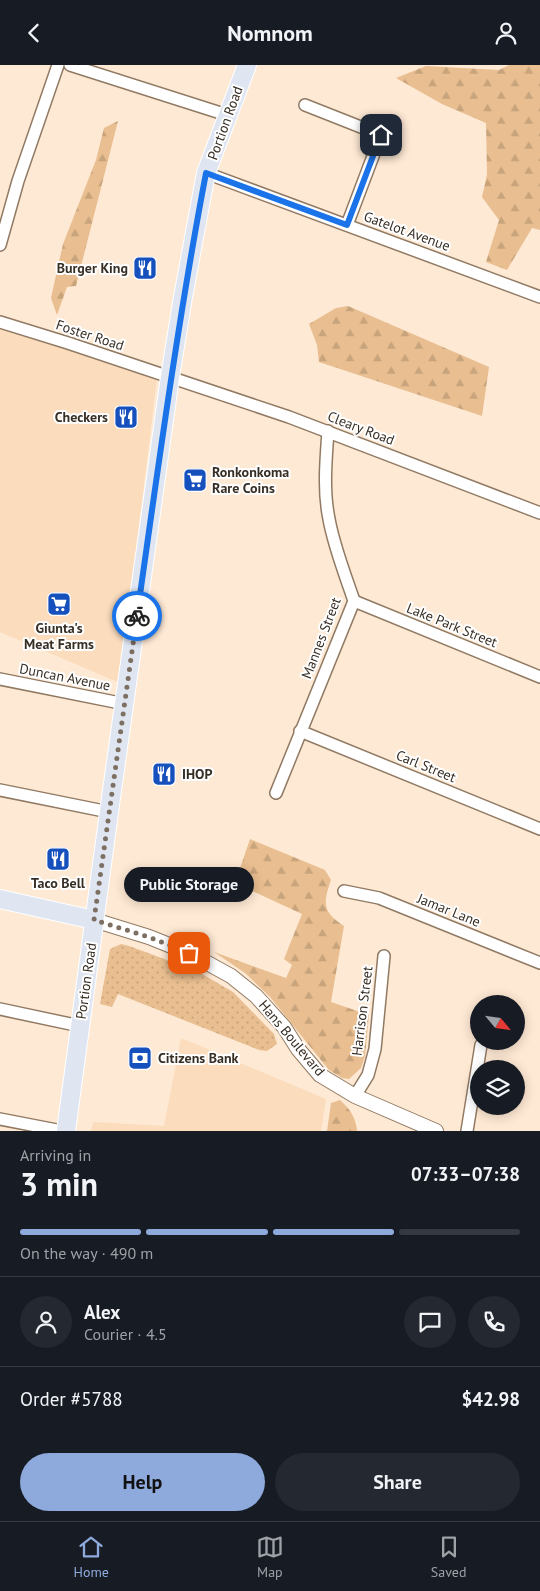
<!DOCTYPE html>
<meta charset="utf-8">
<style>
:root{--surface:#171b24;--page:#242831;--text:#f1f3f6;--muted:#9ea1a6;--line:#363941;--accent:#8eaadc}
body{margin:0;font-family:"PT Sans",sans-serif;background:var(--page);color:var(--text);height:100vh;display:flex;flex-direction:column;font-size:19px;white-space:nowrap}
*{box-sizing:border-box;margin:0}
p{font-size:16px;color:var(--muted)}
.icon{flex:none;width:28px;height:28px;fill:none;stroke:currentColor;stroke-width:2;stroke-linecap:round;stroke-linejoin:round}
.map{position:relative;height:1066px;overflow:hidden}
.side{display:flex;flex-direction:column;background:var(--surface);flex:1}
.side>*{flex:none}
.needle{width:32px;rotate:119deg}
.buttons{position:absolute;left:470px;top:930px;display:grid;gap:10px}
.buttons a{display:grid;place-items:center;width:55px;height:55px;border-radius:50%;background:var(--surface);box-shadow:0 2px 12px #0003;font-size:25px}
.pin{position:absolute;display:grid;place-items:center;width:42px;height:42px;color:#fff;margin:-21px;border-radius:10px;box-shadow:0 2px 8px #0006}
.courier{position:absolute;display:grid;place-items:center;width:50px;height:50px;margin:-25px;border:4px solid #1a73e8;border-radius:50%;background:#fff;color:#222;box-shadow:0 1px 6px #0007}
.bubble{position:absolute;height:35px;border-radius:18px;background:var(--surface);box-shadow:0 2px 12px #0003;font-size:16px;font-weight:700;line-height:35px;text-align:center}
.headline em{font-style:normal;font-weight:700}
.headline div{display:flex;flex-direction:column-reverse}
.headline{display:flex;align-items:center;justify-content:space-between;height:85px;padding:0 20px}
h1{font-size:32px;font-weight:700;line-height:38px}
.bar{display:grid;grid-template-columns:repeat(4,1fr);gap:8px 5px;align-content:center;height:60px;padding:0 20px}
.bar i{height:6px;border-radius:4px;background:var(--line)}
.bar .on{background:var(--accent)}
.bar p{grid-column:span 4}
.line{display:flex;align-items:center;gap:12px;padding:0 20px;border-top:1px solid var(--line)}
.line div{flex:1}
.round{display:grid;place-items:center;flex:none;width:52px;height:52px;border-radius:26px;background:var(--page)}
.action{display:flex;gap:10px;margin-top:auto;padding:10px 20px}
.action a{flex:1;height:58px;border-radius:30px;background:var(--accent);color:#111;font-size:20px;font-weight:700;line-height:58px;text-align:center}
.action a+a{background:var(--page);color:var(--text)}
header{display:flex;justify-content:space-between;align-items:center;height:65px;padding:0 20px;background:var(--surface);font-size:22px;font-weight:700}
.tab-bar{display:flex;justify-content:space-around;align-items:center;height:70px;border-top:1px solid var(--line);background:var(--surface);font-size:14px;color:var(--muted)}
.tab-bar a{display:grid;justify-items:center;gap:2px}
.tab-bar .on{color:var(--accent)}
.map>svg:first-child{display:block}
</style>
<header><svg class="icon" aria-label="back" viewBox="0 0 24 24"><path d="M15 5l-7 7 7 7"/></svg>Nomnom<svg class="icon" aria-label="person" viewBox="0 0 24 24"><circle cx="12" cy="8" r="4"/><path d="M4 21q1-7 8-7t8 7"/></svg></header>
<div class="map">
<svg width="540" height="1066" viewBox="0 0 540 1066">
<defs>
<pattern id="grass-dots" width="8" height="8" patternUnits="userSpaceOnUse" patternTransform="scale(1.25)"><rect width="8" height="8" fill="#e9be90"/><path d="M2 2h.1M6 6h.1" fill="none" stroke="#c8a47c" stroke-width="1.8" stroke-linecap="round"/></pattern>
<pattern id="forest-firs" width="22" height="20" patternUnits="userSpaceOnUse" patternTransform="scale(1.25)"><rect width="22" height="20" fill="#e9be90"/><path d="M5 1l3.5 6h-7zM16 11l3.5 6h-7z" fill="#c8a47c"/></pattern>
</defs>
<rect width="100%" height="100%" fill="#fee9d4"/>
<!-- built -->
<g fill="#fbdcbd">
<polygon points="0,262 157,313 120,618 0,567"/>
<polygon points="181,973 326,1034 321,1066 91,1066 93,1057 164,1061"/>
</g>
<!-- grass -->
<polygon fill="url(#grass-dots)" points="121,879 129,881 197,906 233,927 274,969 277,979 267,986 259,985 118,929 112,942 100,939 110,884"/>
<!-- forest -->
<g fill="url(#forest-firs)">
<polygon points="509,0 540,0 540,165 532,163 507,205 486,197 499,155 482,132 487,110 486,58 442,39 396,13 426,1 499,5"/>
<polygon points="118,56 76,221 67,222 57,250 51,233 63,179 96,95 104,63"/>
<polygon points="348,241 489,302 482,351 319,297 317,280 309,259 336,243"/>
<path d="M250 774 325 805 331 815C323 838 322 847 344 861L331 937 369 950 365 991 361 1003 349 1014 342 1013 329 1005 270 932 245 908 214 887 286 913 292 900 284 894 302 849 235 818Z"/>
<path d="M340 1035C350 1044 356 1053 357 1066H327L331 1038Z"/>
</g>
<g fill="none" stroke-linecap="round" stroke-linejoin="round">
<!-- minor casing -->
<g stroke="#917a63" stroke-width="14">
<g id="minor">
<polyline points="70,0 227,50"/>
<polyline points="305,40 381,70 347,160"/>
<polyline points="206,108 540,232"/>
<polyline points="0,180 18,116 58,0"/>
<polyline points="0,257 68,278 289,352 540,448"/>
<polyline points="354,536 540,612"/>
<polyline points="0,614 125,639"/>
<polyline points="300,666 540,764"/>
<polyline points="0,725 109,747"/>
<path d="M276 728 354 536C345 509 334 482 329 454 323 425 326 395 328 366"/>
<polyline points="344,826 379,833 540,898"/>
<polyline points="0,944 80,961"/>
<polyline points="355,1031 368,1010 375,984 384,891"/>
<polyline points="0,1054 62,1066"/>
<polyline points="467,1066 481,980"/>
</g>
</g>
<!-- tertiary casing -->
<g stroke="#917a63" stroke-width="16">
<polyline id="tertiary" points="94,855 149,872 189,888 231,911 256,931 284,962 298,984 320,1010 355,1031 436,1066"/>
</g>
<!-- primary casing -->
<g stroke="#fff" stroke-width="20">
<g id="primary">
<polyline points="0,834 94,855"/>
<polyline points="66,1066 109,747 170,312 183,232 206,108 247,0"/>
</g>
</g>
<!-- minor -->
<use href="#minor" stroke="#fff" stroke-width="11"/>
<!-- tertiary -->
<use href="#tertiary" stroke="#fff" stroke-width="14"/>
<!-- primary -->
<use href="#primary" stroke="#dfe6f2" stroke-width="18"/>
</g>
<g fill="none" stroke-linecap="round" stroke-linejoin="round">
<!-- done -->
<polyline stroke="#7d6f62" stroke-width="5" stroke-dasharray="0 9" points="137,551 94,855 149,872 189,888"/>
<!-- route -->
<path stroke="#1a73e8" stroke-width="6" d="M137 551C158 403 178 255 206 108L347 160 381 70"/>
</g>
<!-- icons -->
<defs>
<g id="restaurant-square" transform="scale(1.25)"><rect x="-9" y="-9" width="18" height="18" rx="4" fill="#1650bc" stroke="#fff"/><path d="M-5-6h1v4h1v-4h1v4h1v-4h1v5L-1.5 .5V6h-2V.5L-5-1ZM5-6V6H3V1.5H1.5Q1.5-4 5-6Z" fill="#fff"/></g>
<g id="supermarket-square" transform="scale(1.25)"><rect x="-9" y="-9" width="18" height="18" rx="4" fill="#1650bc" stroke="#fff"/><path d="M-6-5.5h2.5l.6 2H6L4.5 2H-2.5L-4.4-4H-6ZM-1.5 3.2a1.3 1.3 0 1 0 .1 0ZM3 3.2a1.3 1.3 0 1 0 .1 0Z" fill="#fff"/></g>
<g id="bank-square" transform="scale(1.25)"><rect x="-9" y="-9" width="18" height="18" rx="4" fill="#1650bc" stroke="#fff"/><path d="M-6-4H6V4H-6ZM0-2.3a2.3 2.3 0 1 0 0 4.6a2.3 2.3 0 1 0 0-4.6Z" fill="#fff"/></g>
</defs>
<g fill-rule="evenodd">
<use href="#restaurant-square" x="145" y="203"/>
<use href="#restaurant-square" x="126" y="352"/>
<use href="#supermarket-square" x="195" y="415"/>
<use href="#supermarket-square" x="59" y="539"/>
<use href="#restaurant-square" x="164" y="709"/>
<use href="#restaurant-square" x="58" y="794"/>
<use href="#bank-square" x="140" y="993"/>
</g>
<g text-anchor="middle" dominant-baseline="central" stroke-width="4" stroke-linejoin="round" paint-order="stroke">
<!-- street labels -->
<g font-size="14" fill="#372e24" stroke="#fff">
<text transform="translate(225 58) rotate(-70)">Portion Road</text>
<text transform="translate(407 166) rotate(20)">Gatelot Avenue</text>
<text transform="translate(90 270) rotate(18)">Foster Road</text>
<text transform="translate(361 363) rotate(21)">Cleary Road</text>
<text transform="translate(452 560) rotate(22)">Lake Park Street</text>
<text transform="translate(321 573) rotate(-69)">Mannes Street</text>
<text transform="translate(65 612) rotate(11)">Duncan Avenue</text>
<text transform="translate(426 701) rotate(22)">Carl Street</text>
<text transform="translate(449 845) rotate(22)">Jamar Lane</text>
<text transform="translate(86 916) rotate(-82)">Portion Road</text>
<text transform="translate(362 946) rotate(-83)">Harrison Street</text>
<text transform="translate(292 973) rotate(50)">Hans Boulevard</text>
</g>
<!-- poi labels -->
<g font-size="14" font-weight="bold" fill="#372e24" stroke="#fff" text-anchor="start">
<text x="128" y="203" text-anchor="end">Burger King</text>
<text x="108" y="352" text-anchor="end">Checkers</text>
<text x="212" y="407">Ronkonkoma<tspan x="212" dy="16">Rare Coins</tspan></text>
<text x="59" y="563" text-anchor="middle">Giunta's<tspan x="59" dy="16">Meat Farms</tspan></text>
<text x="182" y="709">IHOP</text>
<text x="58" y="818" text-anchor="middle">Taco Bell</text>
<text x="158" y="993">Citizens Bank</text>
</g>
</g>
</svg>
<div class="buttons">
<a><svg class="needle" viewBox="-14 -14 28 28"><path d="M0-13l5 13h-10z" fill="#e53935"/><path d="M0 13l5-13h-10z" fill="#9ea1a6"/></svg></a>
<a><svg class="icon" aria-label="layers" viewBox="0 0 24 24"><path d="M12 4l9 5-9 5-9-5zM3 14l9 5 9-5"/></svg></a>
</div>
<div class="pin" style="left:189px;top:888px;background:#ea580c"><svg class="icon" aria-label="bag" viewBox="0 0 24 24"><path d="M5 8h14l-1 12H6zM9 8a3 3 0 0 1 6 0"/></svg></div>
<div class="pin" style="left:381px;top:70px;background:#1f2937"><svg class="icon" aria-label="home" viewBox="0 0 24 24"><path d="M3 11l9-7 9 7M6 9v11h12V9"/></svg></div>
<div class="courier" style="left:137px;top:551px"><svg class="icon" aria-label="bike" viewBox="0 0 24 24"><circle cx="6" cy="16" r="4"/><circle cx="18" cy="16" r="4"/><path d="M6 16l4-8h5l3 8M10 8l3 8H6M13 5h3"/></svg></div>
<div class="bubble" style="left:124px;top:802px;width:130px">Public Storage</div>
</div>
<section class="side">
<div class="headline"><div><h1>3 min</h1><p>Arriving in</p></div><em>07:33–07:38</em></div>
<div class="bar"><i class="on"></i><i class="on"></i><i class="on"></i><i></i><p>On the way · 490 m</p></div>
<div class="line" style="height:90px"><a class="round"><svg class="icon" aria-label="person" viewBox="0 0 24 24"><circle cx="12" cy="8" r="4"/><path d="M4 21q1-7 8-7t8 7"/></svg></a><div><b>Alex</b><p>Courier · 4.5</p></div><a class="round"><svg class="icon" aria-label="chat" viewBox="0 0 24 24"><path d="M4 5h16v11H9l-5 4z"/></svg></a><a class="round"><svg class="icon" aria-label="phone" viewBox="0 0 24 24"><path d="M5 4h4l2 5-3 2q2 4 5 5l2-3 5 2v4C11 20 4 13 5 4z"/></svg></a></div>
<div class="line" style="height:65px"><div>Order #5788</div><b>$42.98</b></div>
<div class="action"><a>Help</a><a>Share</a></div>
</section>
<nav class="tab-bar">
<a class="on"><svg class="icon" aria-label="home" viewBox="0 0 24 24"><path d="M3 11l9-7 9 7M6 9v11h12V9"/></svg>Home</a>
<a><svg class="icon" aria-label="map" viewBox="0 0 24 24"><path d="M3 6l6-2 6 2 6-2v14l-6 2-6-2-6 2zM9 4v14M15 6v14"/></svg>Map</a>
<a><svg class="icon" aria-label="saved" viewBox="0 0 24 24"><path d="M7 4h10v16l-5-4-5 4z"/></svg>Saved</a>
</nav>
